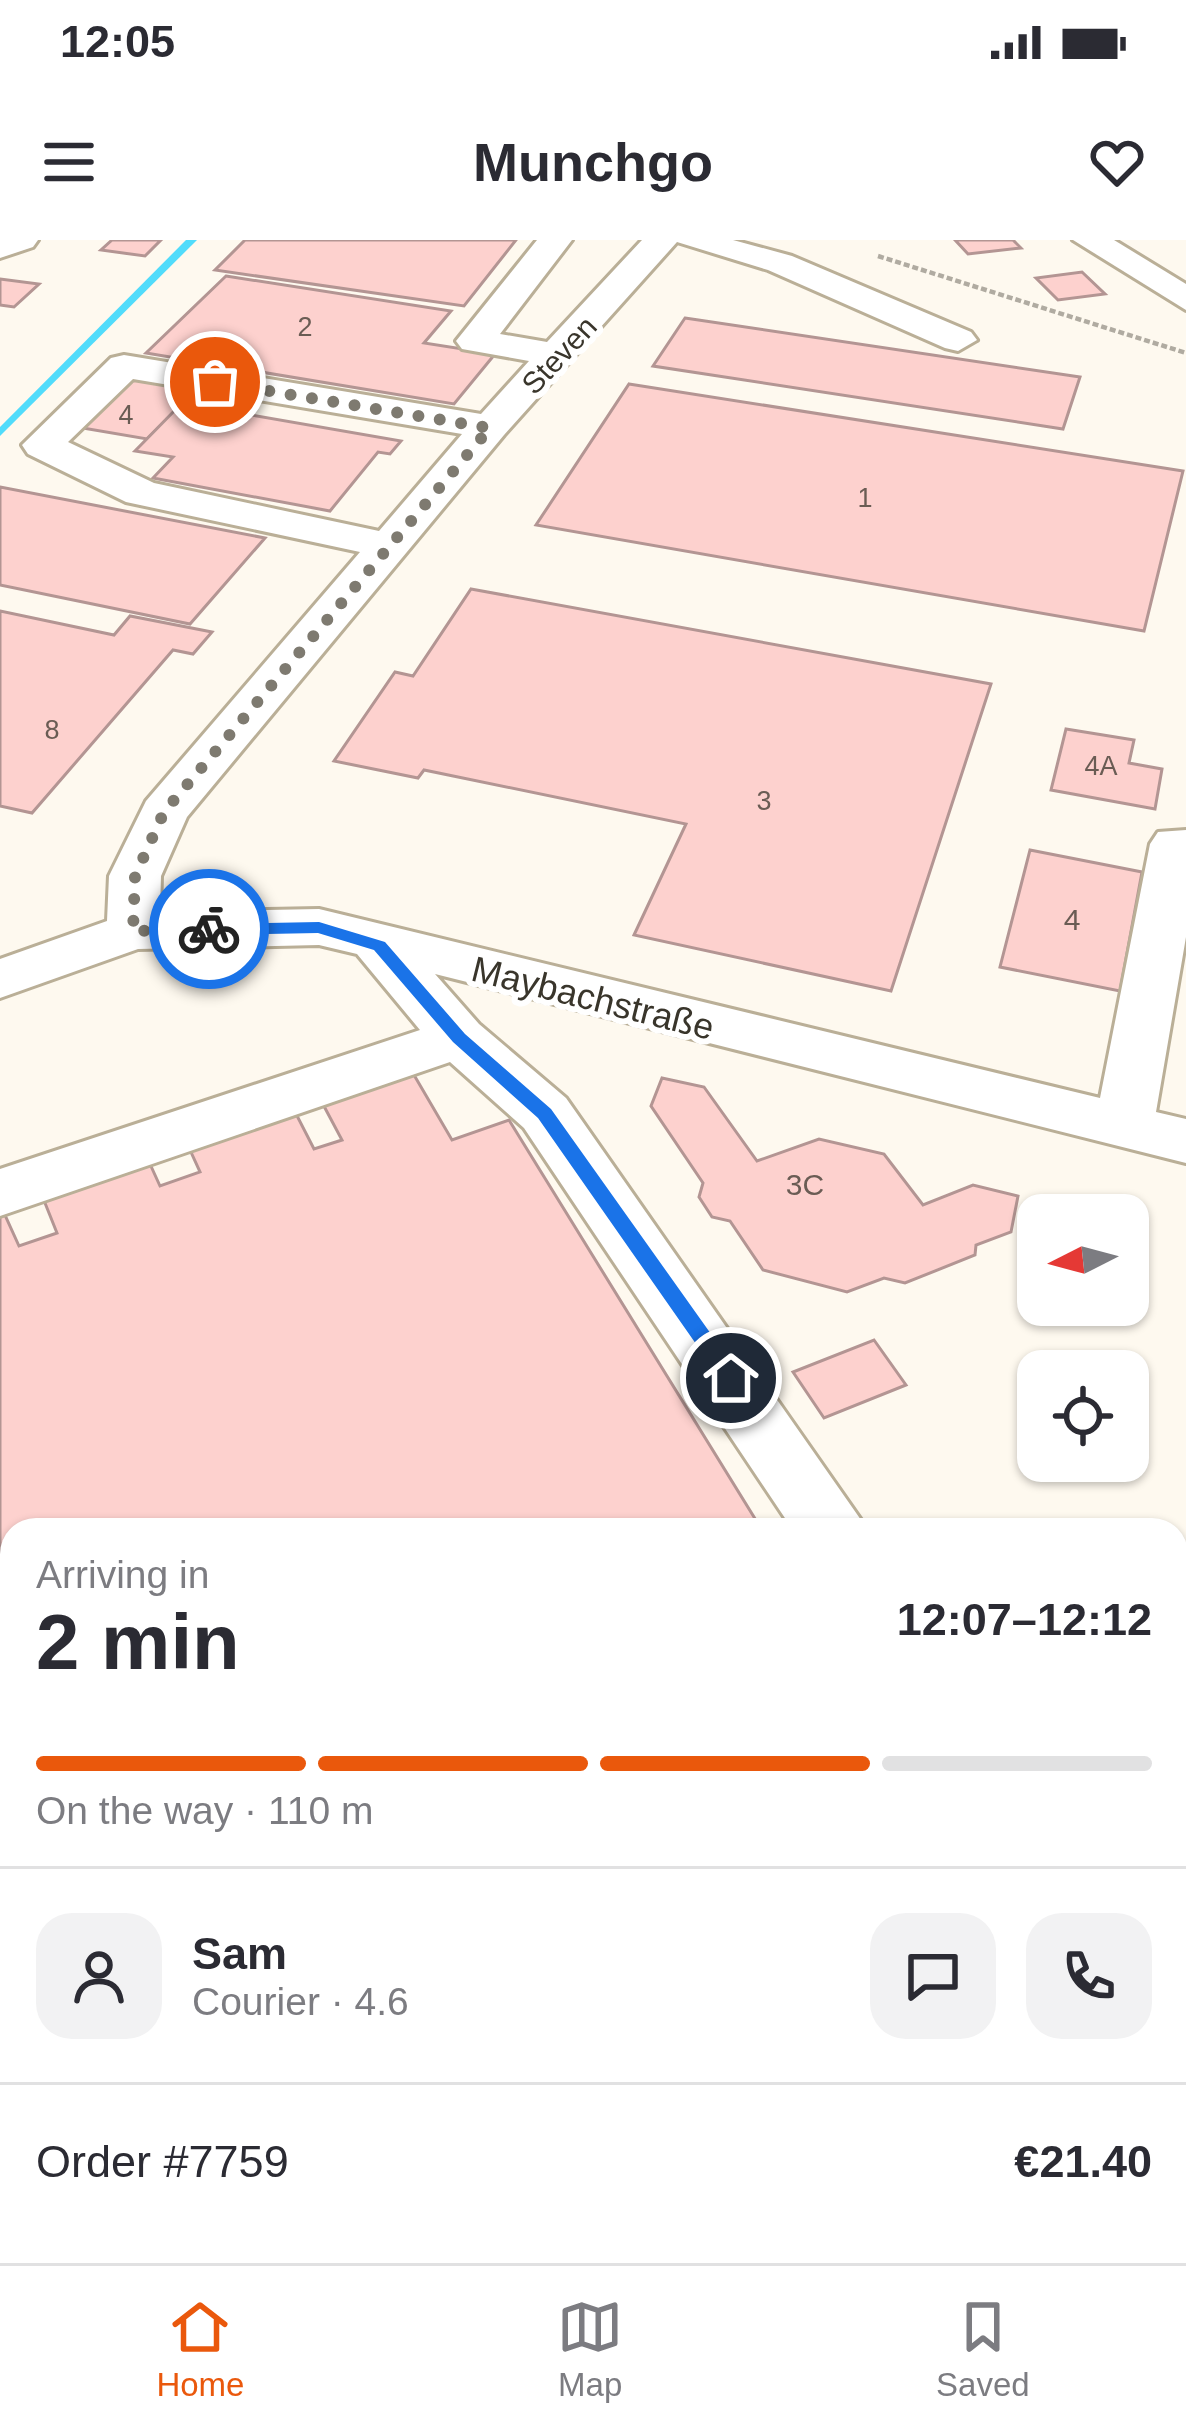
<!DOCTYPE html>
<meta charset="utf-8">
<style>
:root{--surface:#fff;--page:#f2f2f3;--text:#2b2b33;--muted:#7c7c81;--line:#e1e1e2;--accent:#ea580c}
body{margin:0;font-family:Arial,sans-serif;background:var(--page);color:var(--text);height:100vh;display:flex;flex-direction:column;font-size:45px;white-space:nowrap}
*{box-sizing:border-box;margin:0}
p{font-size:39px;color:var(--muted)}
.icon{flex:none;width:66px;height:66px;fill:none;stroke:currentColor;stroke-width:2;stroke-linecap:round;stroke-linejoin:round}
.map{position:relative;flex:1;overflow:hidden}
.side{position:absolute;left:0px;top:1278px;width:1188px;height:747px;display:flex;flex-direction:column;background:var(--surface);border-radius:36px 36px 0 0;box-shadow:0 3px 9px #0004}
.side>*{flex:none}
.needle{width:78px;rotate:264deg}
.controls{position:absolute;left:1017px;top:954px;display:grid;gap:24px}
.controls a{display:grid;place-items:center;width:132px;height:132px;border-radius:24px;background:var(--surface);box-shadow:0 3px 9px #0004;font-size:60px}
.pin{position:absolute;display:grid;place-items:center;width:102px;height:102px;color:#fff;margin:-51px;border:6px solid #fff;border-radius:50%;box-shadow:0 3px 12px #0007}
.courier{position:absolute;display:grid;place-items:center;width:120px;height:120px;margin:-60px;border:9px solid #1a73e8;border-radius:50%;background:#fff;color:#222;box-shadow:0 3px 15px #0007}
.head em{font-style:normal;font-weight:700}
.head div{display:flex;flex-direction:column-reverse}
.head{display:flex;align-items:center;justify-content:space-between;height:204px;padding:0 36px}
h1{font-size:78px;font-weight:700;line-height:90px}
.bar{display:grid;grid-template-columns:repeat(4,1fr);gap:18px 12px;align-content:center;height:144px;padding:0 36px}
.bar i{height:15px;border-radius:9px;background:var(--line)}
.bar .on{background:var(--accent)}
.bar p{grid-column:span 4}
.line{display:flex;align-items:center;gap:30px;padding:0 36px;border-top:3px solid var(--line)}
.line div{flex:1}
.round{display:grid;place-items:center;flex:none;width:126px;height:126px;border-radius:36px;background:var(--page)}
.status{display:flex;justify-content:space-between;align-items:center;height:84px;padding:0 60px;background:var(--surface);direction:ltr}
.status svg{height:33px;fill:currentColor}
header{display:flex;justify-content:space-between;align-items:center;height:156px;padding:0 36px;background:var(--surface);font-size:54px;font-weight:700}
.tab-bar{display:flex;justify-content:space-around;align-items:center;height:168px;border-top:3px solid var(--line);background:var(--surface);font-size:33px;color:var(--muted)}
.tab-bar a{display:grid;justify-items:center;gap:6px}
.tab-bar .on{color:var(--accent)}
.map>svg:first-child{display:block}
</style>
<div class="status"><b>12:05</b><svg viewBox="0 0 49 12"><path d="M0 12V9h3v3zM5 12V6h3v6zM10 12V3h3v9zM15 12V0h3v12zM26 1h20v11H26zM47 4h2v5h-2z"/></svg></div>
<header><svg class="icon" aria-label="menu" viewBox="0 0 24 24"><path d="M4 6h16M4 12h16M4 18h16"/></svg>Munchgo<svg class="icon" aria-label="heart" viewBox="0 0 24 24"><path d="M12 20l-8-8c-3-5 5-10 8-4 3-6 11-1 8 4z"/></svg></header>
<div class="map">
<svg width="1186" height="2023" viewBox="0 0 1186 2023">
<rect width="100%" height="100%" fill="#fef9ef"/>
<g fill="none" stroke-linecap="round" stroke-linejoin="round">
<!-- stream -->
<polygon fill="#51dcfb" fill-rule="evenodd" points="186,0 197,0 0,196 0,187"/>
</g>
<!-- building -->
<g fill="#fdd1ce" stroke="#b39593" stroke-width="3">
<polygon points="112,0 161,0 145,16 101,10"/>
<polygon points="245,0 516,0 464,66 215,30"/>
<polygon points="955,0 1013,0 1021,8 968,14"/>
<polygon points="1082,32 1105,54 1058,60 1036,38"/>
<polygon points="226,36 451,71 424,103 495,114 454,164 146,113"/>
<polygon points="0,39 39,44 14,67 0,65"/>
<polygon points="685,78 1080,137 1063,189 653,126"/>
<polygon points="125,132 201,144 147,199 71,186"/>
<polygon points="629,144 1183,231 1144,391 536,285"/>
<polygon points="182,163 401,201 390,214 378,212 330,271 153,238 173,217 135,211"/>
<polygon points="0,247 265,298 190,384 0,345"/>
<polygon points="471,349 991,444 891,751 634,695 686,584 424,530 418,538 334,521 395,432 413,436"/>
<polygon points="0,371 114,395 130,376 212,392 193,414 173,410 32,573 0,566"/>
<polygon points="1066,489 1134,500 1129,523 1162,529 1155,569 1051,550"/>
<polygon points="1030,610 1142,632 1120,751 1000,727"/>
<polygon points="407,823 452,900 509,880 762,1290 12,1290 12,2013 474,2013 455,2023 0,2023 0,964 19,1006 57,993 39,948 145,913 160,946 200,932 185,899 291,864 314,909 342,900 317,853"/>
<polygon points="662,838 704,847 757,921 819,899 884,914 923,965 973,945 1018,956 1011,992 976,1005 975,1015 905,1043 884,1038 847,1052 763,1030 730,981 712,977 699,957 703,943 651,866"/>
<polygon points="874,1100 906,1145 824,1178 793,1132"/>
</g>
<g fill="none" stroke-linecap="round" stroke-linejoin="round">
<!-- minor casing -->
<g stroke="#baaf97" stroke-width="6">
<g id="minor">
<polygon points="0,0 38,0 33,7 0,18"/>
<path d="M537 0H572L500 94 547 102 642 0H733L792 16 971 92 977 100 958 111 945 108 768 30 677 2 504 195 187 577 161 636 160 672 319 669 1100 858 1150 604 1158 592 1186 590V697L1156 872 1186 879V923L435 734 479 784 566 858 868 1290H793L524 888 450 822 0 976V929L420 790 357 714 319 705 138 709 0 758V719L107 681 109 636 146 561 360 312 126 262 28 214 22 205 111 118 124 115 481 174 529 121 462 109 456 101ZM133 139 462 194 379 291 154 243 68 202Z"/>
<polygon points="1073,0 1114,0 1186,44 1186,70"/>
<polygon points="728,2013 835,2013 830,2023 724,2023"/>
</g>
</g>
<!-- path -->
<polyline stroke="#b0aba1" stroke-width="4.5" stroke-dasharray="6 3" stroke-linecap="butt" points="878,16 1186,113"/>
<!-- minor -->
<use href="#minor" fill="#fff" fill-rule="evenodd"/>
</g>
<!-- route -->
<polygon fill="#1a73e8" points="319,682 385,702 465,794 551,869 738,1132 738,1144 724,1144 538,878 453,802 374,710 318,693 209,695 200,689 209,684"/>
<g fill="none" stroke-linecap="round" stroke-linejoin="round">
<!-- done -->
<polyline stroke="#7e7a70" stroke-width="12" stroke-dasharray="0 21.6" points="209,689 133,691 135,636 164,572 490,188 215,142"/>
</g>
<g text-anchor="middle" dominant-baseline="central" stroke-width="12" stroke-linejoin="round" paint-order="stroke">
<!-- far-number labels -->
<g font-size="27" fill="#6a5c54">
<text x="305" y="87">2</text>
<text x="126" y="175">4</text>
<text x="865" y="258">1</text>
<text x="52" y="490">8</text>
<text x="1101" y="526">4A</text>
<text x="764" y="561">3</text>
</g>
<!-- far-street labels -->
<g font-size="30" fill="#39352b" stroke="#fff">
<text transform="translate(559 115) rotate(-47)">Steven</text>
</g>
<!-- number labels -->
<g font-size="30" fill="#6a5c54">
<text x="1072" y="679">4</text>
<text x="805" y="944">3C</text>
</g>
<!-- street labels -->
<g font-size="36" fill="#39352b" stroke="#fff">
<text transform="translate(593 758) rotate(14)">Maybachstraße</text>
</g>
</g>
</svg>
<div class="controls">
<a><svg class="needle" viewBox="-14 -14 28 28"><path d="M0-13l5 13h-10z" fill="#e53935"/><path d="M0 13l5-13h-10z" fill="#7c7c81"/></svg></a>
<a><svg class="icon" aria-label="locate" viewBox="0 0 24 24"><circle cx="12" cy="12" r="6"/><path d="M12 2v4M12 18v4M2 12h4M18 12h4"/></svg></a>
</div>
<div class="pin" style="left:215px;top:142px;background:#ea580c"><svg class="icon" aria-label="bag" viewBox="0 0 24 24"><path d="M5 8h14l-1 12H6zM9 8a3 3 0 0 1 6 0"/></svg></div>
<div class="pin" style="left:731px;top:1138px;background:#1f2937"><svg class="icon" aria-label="home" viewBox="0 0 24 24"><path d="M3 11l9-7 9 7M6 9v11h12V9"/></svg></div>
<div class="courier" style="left:209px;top:689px"><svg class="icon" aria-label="bike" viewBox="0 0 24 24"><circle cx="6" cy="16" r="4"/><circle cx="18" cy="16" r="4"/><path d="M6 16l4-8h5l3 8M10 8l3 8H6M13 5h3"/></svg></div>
<section class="side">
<div class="head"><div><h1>2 min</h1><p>Arriving in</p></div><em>12:07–12:12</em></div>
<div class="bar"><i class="on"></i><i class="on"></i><i class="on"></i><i></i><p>On the way · 110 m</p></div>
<div class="line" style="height:216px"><a class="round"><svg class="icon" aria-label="person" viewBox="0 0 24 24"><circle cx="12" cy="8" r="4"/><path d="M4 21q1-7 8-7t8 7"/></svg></a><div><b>Sam</b><p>Courier · 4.6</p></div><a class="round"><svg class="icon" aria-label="chat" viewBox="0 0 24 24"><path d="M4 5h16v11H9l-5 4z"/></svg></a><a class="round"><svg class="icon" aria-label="phone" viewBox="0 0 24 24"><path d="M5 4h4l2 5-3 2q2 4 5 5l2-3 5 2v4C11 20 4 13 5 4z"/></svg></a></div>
<div class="line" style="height:156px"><div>Order #7759</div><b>€21.40</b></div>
</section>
</div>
<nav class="tab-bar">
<a class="on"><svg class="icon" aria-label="home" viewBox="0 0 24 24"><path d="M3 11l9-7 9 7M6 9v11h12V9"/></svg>Home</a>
<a><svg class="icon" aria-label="map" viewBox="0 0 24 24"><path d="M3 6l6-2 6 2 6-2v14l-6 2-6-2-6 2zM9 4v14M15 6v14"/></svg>Map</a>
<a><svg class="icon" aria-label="saved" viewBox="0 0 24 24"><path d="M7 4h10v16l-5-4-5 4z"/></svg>Saved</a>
</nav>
